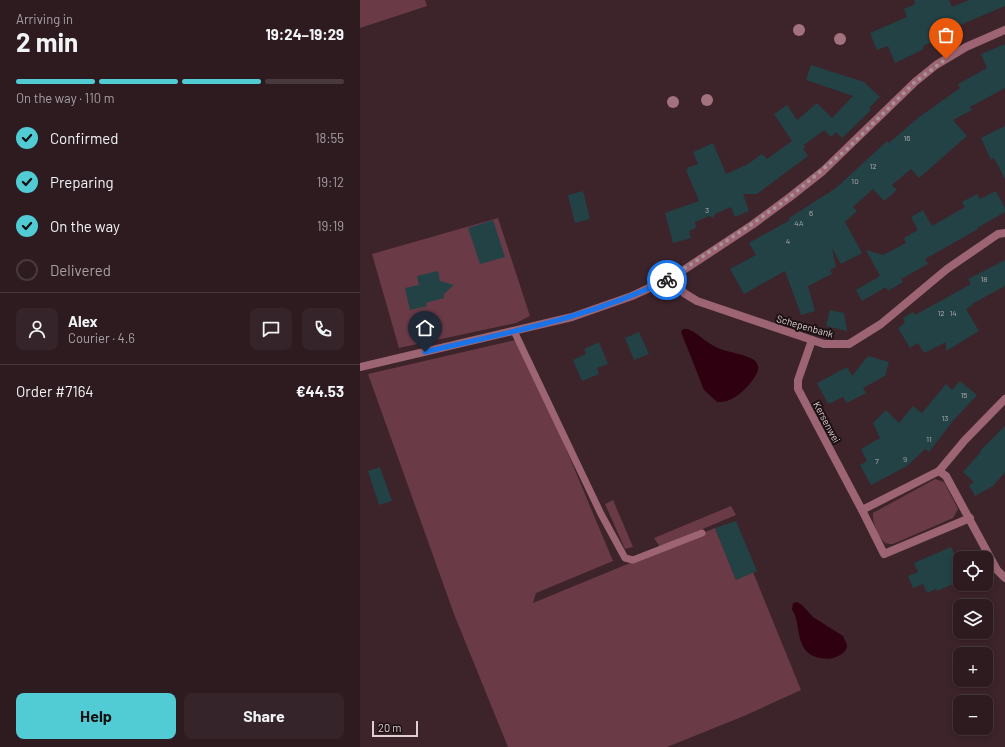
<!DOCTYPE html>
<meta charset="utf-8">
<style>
:root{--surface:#2d1b20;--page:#352429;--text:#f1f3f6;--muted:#a7a1a5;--line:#48393e;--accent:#51ccd4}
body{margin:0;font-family:Barlow,sans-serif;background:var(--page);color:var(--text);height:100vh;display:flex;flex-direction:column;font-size:15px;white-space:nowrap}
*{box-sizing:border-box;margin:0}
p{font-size:13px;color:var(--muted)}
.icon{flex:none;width:22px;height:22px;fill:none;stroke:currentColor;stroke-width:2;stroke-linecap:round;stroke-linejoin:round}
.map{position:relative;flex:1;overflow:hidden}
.sheet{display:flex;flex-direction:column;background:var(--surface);width:360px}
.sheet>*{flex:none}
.tools{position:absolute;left:593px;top:551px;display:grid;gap:8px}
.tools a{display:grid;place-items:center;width:40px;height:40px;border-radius:8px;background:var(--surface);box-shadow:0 2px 6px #0003,0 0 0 1px var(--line);font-size:20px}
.scale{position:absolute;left:12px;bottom:10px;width:46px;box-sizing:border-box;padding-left:4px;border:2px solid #dfcfd2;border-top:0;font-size:11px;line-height:14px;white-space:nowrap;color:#dfcfd2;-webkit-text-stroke:3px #1c1114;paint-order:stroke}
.pin{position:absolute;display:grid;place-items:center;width:34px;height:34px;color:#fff;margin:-41px -17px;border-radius:50% 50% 50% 0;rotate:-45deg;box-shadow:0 0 4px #0007}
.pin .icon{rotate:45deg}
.courier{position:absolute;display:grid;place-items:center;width:40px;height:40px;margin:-20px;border:3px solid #1a73e8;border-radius:50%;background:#fff;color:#222;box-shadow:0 1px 5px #0007}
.overview em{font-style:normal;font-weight:700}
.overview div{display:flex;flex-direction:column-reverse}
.overview{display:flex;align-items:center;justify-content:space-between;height:68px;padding:0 16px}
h1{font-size:26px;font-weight:700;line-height:30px}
.bar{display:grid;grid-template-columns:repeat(4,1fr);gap:6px 4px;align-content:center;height:48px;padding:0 16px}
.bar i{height:5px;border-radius:3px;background:var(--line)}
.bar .active{background:var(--accent)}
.bar p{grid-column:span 4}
.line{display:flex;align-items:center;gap:10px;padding:0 16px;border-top:1px solid var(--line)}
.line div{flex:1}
.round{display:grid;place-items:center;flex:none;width:42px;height:42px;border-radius:8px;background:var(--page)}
ol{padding:0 16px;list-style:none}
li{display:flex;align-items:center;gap:12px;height:44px}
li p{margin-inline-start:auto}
li .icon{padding:4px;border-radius:50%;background:var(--accent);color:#111;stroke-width:4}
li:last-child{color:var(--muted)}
li i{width:22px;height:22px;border:2px solid var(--line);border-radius:50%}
.primary-button{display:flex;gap:8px;margin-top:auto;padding:8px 16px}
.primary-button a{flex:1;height:46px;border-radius:8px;background:var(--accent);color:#111;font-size:16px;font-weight:700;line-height:46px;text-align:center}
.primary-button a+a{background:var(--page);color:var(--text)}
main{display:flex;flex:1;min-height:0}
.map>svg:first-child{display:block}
</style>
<main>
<section class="sheet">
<div class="overview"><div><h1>2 min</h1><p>Arriving in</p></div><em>19:24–19:29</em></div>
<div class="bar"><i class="active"></i><i class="active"></i><i class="active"></i><i></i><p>On the way · 110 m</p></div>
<ol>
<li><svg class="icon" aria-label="check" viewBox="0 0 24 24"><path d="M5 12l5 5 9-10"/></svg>Confirmed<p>18:55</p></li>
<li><svg class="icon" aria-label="check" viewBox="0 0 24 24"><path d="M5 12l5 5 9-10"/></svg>Preparing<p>19:12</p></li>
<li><svg class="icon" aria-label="check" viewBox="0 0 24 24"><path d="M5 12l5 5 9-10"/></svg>On the way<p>19:19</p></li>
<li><i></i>Delivered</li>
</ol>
<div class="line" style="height:72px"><a class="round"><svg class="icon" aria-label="person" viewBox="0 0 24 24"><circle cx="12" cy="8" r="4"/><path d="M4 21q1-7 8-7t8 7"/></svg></a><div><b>Alex</b><p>Courier · 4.6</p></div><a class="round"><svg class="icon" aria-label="chat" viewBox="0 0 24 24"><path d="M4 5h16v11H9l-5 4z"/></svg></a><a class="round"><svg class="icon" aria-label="phone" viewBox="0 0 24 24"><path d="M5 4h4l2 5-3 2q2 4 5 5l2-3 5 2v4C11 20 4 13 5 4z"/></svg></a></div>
<div class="line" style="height:52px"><div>Order #7164</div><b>€44.53</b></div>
<div class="primary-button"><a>Help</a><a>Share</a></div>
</section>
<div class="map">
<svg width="645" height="747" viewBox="0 0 645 747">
<rect width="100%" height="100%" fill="#3c242a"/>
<!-- green -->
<g fill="#6a3b47">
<polygon points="0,0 65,0 67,6 0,28"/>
<polygon points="138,218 170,316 156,323 39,348 12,254"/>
<polygon points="160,339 253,561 176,593 173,603 355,528 376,580 393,572 441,690 384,716 307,747 148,747 94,614 8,374"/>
<path d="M575 479 584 482 598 509 593 518 533 544C530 544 526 544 524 542 518 536 512 521 513 513Z"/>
<polygon points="253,500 273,547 265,549 245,504"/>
<polygon points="371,506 376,515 300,547 294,538"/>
</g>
<!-- water -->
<g fill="#2f0010">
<path d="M323 329H328L332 331C341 336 348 344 358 348 379 357 418 354 386 388 378 396 369 403 357 402L344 390 321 332Z"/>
<path d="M437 602 442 605 453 617 483 636 487 645C487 650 483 654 478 656 470 660 464 659 456 657 437 651 440 630 435 615 434 612 432 611 432 609L433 603Z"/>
</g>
<!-- building -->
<g fill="#224245">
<polygon points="554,0 589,0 592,7 609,0 645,0 645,6 600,25 601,29 563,46 564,49 535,63 528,46 517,50 510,33 547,17 544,9 555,4"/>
<polygon points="645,44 645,88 610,107 612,110 593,120 607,136 559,178 551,169 532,185 537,190 524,201 513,189 493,207 497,211 485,222 502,253 481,264 472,248 476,267 470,270 472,274 448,286 455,311 441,315 425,271 384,294 370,269 396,255 389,243 430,220 429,218 476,188 527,141 529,143 558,118 600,88 598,84 627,68 621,54"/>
<polygon points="451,65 504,82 520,97 509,108 511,110 482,138 476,132 471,137 464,130 444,145 445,147 443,149 448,156 397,194 383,194 389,211 375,217 371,207 355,214 353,218 349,216 335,222 336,228 329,231 331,238 313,243 305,213 339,201 326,170 328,169 327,168 338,164 333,152 353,143 366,174 388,164 402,154 407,159 432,141 414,114 427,105 437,120 457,103 472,118 493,96 446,80"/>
<polygon points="645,126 645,179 634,158 631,160 621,138"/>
<polygon points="223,191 230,219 215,223 208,195"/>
<polygon points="636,191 645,208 645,212 617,228 618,229 565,259 568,264 541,279 543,282 528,291 526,287 502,301 496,290 520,276 506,250 523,255 546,243 544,238 558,230 551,217 563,210 572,226 605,207 602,202 617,194 620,199"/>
<polygon points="133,220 145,257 120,264 108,228"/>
<polygon points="645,260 645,286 612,304 613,305 606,309 619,331 586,351 586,342 564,353 558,343 550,348 538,328 545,323 543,318 553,312 555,315 593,294 611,284 608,279"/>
<polygon points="78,271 80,281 94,285 84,294 84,298 66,303 67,306 50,310 45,288 59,285 57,276"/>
<polygon points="470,310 484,313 487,331 466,326"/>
<polygon points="279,332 289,354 274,360 265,338"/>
<polygon points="239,342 248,364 237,368 239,374 222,381 213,360 226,354 224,349"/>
<polygon points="508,356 529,362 525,376 503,388 506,393 487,403 483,397 468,404 457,383 487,367 492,376"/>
<polygon points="600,381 617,395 592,422 569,452 565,449 547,466 511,485 500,465 507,461 501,449 520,438 513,423 526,410 539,423 553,406 562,413 586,384 592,390"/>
<polygon points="645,426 645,472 633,486 615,496 609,485 614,482 603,472 621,452 620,451"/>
<polygon points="20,467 32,501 19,505 8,471"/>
<polygon points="376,521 397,571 376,580 355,528"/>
<polygon points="591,547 595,555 600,553 600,581 577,591 576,589 567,593 563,584 553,588 548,576 558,572 554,563"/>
</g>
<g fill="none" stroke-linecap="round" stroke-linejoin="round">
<!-- service -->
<polyline stroke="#9d6573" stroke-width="7" points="154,331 241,514 265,558 273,560 342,533"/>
<!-- minor -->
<g stroke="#9d6573" stroke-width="8">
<polyline points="313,277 324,293 337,301 464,344 489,344 521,324 587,269 638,234 645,233"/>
<polyline points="452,340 438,380 438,389 502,510 524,554 610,518"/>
<polyline points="579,471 586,476 637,570 645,578"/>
<polyline points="502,510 579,471 605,440 645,399"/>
</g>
<!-- tertiary -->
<polyline stroke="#9d6573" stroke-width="8" points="0,367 212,317 272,296 313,277 392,225 430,197 463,171 555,82 576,65 606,47 645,30"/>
</g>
<!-- trees -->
<g fill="#a2727e">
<circle cx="439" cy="30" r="6"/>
<circle cx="480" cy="39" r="6"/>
<circle cx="347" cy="100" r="6"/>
<circle cx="313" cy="102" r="6"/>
</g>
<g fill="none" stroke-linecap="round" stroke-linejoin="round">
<!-- done -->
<polyline stroke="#a69397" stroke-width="4" stroke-dasharray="0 7.2" points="307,280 392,224 430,197 487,149 555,82 586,59"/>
<!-- route -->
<path stroke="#1a73e8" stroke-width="5" d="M65 352C149 332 229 318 307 280"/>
</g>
<g text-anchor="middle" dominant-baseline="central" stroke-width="4" stroke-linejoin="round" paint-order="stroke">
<!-- number labels -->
<g font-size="8" fill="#b0acaf">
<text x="547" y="138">16</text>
<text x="513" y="166">12</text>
<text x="495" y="181">10</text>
<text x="347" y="210">3</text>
<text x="451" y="213">6</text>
<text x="439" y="223">4A</text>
<text x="428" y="241">4</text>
<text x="624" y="279">18</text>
<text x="581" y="313">12</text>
<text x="593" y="313">14</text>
<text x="604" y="395">15</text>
<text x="585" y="418">13</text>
<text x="569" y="439">11</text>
<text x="545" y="459">9</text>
<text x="517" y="461">7</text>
</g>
<!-- street labels -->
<g font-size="10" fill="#dfcfd2" stroke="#1c1114">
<text transform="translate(445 326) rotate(16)">Schepenbank</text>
<text transform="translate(467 422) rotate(62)">Kersenwei</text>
</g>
</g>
</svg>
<div class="tools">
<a><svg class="icon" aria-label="locate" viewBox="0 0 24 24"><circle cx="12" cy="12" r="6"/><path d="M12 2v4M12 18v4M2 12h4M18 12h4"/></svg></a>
<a><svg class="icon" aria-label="layers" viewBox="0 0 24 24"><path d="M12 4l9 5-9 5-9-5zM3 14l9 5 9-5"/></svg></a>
<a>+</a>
<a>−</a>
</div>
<div class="scale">20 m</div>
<div class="pin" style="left:586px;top:59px;background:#ea580c"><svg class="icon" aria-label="bag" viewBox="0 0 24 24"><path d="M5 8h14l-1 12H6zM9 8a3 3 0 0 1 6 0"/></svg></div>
<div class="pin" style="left:65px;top:352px;background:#1f2937"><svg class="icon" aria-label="home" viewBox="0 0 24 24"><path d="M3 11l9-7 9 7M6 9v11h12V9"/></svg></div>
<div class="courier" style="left:307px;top:280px"><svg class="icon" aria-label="bike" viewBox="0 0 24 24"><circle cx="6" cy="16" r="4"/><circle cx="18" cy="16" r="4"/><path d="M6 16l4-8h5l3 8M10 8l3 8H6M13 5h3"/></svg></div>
</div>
</main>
